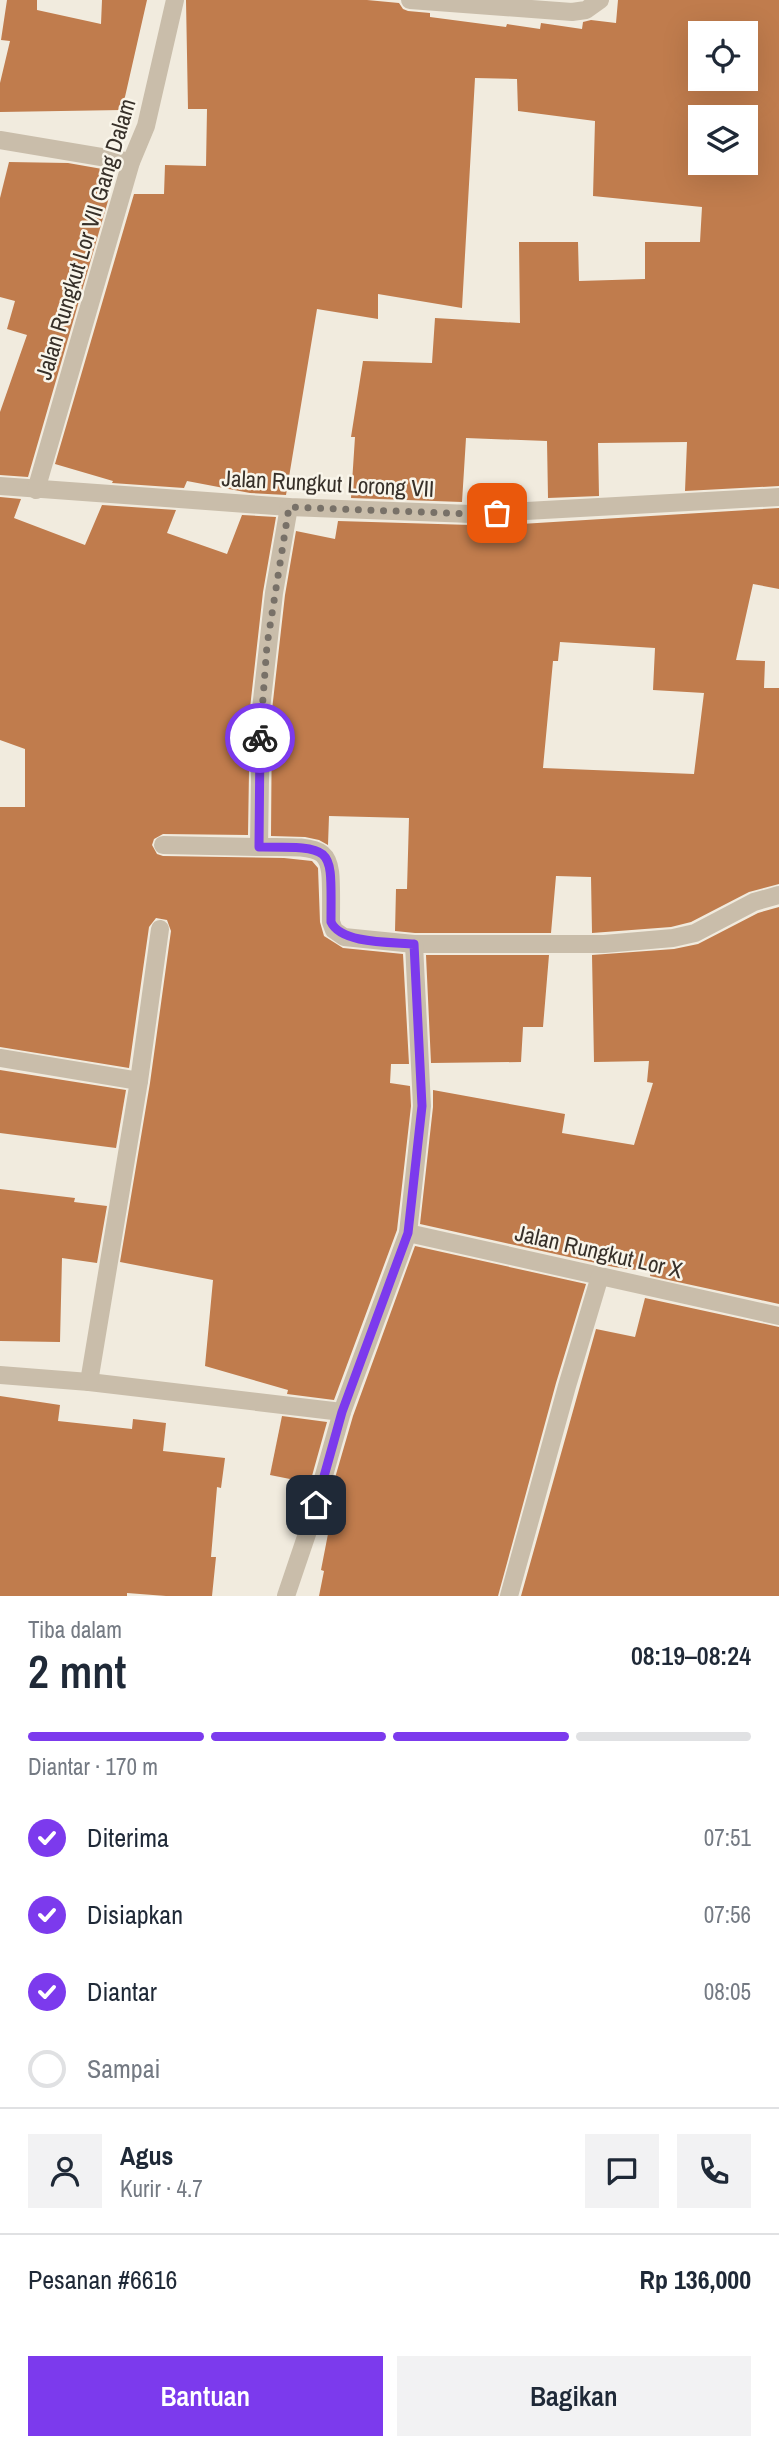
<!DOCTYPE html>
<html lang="id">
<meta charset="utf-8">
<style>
:root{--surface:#fff;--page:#f2f2f3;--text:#1f2937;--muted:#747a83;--line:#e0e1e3;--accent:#7c3aed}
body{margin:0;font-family:"Archivo Narrow",sans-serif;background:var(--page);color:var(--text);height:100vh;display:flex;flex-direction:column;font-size:26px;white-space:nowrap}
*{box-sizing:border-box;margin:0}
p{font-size:23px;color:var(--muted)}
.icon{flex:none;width:38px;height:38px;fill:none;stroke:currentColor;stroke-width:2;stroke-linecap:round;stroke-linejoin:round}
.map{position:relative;height:1596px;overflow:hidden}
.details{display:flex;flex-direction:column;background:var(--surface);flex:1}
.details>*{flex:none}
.tools{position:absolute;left:688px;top:21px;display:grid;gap:14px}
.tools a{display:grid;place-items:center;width:70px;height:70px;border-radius:0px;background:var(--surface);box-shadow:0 7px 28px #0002;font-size:35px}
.pin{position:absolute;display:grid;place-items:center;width:60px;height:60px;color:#fff;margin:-30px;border-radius:14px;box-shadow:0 4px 10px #0006}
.courier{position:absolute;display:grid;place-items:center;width:70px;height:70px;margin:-35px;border:5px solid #7c3aed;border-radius:50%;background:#fff;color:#222;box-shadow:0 2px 9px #0007}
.head em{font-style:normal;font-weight:600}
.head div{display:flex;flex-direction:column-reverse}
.head{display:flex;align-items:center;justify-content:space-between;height:119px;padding:0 28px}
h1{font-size:46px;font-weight:600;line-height:52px}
.bar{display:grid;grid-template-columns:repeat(4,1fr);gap:10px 7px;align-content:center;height:84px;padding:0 28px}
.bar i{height:9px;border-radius:5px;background:var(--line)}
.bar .current{background:var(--accent)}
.bar p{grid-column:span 4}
.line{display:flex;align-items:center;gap:18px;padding:0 28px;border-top:2px solid var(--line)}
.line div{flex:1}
.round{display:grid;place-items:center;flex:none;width:74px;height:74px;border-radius:0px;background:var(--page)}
ol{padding:0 28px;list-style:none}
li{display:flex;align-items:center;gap:21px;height:77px}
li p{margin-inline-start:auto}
li .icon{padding:7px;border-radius:50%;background:var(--accent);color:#fff;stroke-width:4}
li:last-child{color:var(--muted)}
li i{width:38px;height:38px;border:4px solid var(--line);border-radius:50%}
.action{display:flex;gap:14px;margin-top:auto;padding:14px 28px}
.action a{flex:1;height:80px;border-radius:0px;background:var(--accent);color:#fff;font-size:28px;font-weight:600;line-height:80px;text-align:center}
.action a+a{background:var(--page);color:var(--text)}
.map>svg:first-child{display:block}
</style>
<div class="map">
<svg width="779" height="1596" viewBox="0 0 779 1596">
<rect width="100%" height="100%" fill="#f1ebde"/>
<!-- building -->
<g fill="#c07c4d" fill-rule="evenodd">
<polygon points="7,0 37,0 37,10 101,24 102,0 147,0 122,110 0,112 0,83 10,41 1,40"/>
<path d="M186 0H367L399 3 403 9 408 11 430 13V17L506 27 507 24 540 29 541 23 582 29 583 22 591 20 616 23 618 0H779V486L685 491 687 442 598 443 599 496 548 498 547 441 466 438 462 502 351 498 355 437H351L363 361 432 363 435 318 520 323 519 242H578L579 281 645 279V242H700L702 207 593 196 595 121 518 111 517 79 475 78 462 308 378 294V319L317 309 286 495 250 493 187 481 184 488 112 483 113 481 55 464 134 194H164L165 165 206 166 207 109H188ZM700 33H746V79H700ZM700 117H746V163H700Z"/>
<polygon points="9,162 68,163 108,170 103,194 110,194 28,477 0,475 0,412 27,335 7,329 15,301 0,297 0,198"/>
<polygon points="0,497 21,499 14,518 85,545 102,505 176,510 167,533 227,554 242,515 276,517 263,592 250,708 248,835 163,834 154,839 152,845 157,854 163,856 284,858 312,861 318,868 320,922 324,936 343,948 403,954 409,1064 391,1064 390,1083 410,1086 411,1106 397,1230 334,1400 287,1394 288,1390 205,1366 213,1280 120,1262 150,1083 171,931 167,920 156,918 149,927 129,1068 0,1047 0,807 25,807 25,749 0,740"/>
<path d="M779 508V589L753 584 736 660 765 661 764 688H779V884L749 892 691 922 671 927 592 933 591 877 556 876 551 933H415L395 931 396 889H407L409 818 329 816 328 845 319 840 305 837 271 836 272 710 285 595 296 531 335 539 338 521 471 525 521 524ZM560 642 655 648 653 690 704 693 694 774 543 768 553 661H558Z"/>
<polygon points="779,907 779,1304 650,1276 651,1272 614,1267 420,1224 433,1107 433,1090 565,1114 562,1133 634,1145 653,1083 647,1082 649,1061 594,1062 592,955 674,949 698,944 758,913"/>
<polygon points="426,955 549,955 543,1027 523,1027 521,1062 431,1063"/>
<polygon points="0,1070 126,1090 116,1148 0,1133"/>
<polygon points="0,1189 75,1198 74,1202 107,1206 97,1263 62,1258 60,1342 0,1341"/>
<polygon points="415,1246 586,1284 556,1383 498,1596 319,1596 324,1571 321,1570 334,1503 328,1502 353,1416"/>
<polygon points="645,1298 779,1327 779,1596 521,1596 596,1329 635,1337"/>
<polygon points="0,1396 60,1405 58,1421 132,1429 133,1419 166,1423 163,1451 225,1458 221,1488 217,1487 211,1557 216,1557 212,1596 166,1596 127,1593 127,1596 0,1596"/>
<polygon points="282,1416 327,1422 310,1483 270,1475"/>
</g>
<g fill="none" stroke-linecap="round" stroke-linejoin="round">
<!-- minor -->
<g stroke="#c9bdaa" stroke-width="18">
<polyline points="410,0 572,12 586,10 600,0"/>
<polyline points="0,140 131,162"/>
<polyline points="0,486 289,507 471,514 779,497"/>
<polyline points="36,490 131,162 146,126 175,0"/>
<path d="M289 507 274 593 261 709 259 847C337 846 331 847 331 922L334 930 344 937 414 944H604L673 938 695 933 754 902 779 895"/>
<polyline points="163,845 259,847"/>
<polyline points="0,1058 139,1081"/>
<polyline points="408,1233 779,1316"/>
<polyline points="0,1375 89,1382 342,1412"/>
<polyline points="89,1382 139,1081 160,929"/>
<polyline points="286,1596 309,1528 342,1412 408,1233 422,1106 414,944"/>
<polyline points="509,1596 567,1386 600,1276"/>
</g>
</g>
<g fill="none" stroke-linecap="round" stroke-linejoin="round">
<!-- done -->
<polyline stroke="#787168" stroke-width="7" stroke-dasharray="0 12.6" points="260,738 267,645 289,507 471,514 497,513"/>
<!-- route -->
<path stroke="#7c3aed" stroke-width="9" d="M260 738 259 847C337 847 331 846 331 922 341 944 391 942 414 944L422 1106 408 1233 342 1412 316 1505"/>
</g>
<g text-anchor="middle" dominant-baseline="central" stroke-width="5" stroke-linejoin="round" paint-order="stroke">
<!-- street labels -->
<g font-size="23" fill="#373029" stroke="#f9f5ea">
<text transform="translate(85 239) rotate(-73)">Jalan Rungkut Lor VII Gang Dalam</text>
<text transform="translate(328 483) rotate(3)">Jalan Rungkut Lorong VII</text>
<text transform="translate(599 1251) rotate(13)">Jalan Rungkut Lor X</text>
</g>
</g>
</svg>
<div class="tools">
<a><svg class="icon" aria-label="locate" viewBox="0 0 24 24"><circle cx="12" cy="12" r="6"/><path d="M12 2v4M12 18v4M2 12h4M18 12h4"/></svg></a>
<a><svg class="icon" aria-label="layers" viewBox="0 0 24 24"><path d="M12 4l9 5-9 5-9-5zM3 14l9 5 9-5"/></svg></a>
</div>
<div class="pin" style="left:497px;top:513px;background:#ea580c"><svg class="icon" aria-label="bag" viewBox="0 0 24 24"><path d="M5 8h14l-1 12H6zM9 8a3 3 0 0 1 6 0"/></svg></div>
<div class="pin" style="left:316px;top:1505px;background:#1f2937"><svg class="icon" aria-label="home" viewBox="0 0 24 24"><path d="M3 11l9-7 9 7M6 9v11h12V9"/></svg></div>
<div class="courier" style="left:260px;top:738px"><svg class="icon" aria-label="bike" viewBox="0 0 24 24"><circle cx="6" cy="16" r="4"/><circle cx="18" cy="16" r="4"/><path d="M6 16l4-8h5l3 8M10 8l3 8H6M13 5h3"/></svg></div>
</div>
<section class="details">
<div class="head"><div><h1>2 mnt</h1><p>Tiba dalam</p></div><em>08:19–08:24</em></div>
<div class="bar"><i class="current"></i><i class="current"></i><i class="current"></i><i></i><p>Diantar · 170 m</p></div>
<ol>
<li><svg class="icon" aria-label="check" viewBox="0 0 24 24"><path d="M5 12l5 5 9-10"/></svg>Diterima<p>07:51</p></li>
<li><svg class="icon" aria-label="check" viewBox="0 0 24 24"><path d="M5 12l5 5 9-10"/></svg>Disiapkan<p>07:56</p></li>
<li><svg class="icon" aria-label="check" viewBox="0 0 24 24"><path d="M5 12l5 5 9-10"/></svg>Diantar<p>08:05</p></li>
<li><i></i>Sampai</li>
</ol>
<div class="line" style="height:126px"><a class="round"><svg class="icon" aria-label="person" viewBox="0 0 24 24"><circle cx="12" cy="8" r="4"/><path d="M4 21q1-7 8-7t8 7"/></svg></a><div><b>Agus</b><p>Kurir · 4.7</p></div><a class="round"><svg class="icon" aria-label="chat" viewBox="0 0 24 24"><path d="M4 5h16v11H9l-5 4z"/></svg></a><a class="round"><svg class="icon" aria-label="phone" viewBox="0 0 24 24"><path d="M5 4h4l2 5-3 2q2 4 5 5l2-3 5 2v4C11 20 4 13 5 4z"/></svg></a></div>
<div class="line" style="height:91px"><div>Pesanan #6616</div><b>Rp 136,000</b></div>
<div class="action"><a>Bantuan</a><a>Bagikan</a></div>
</section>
